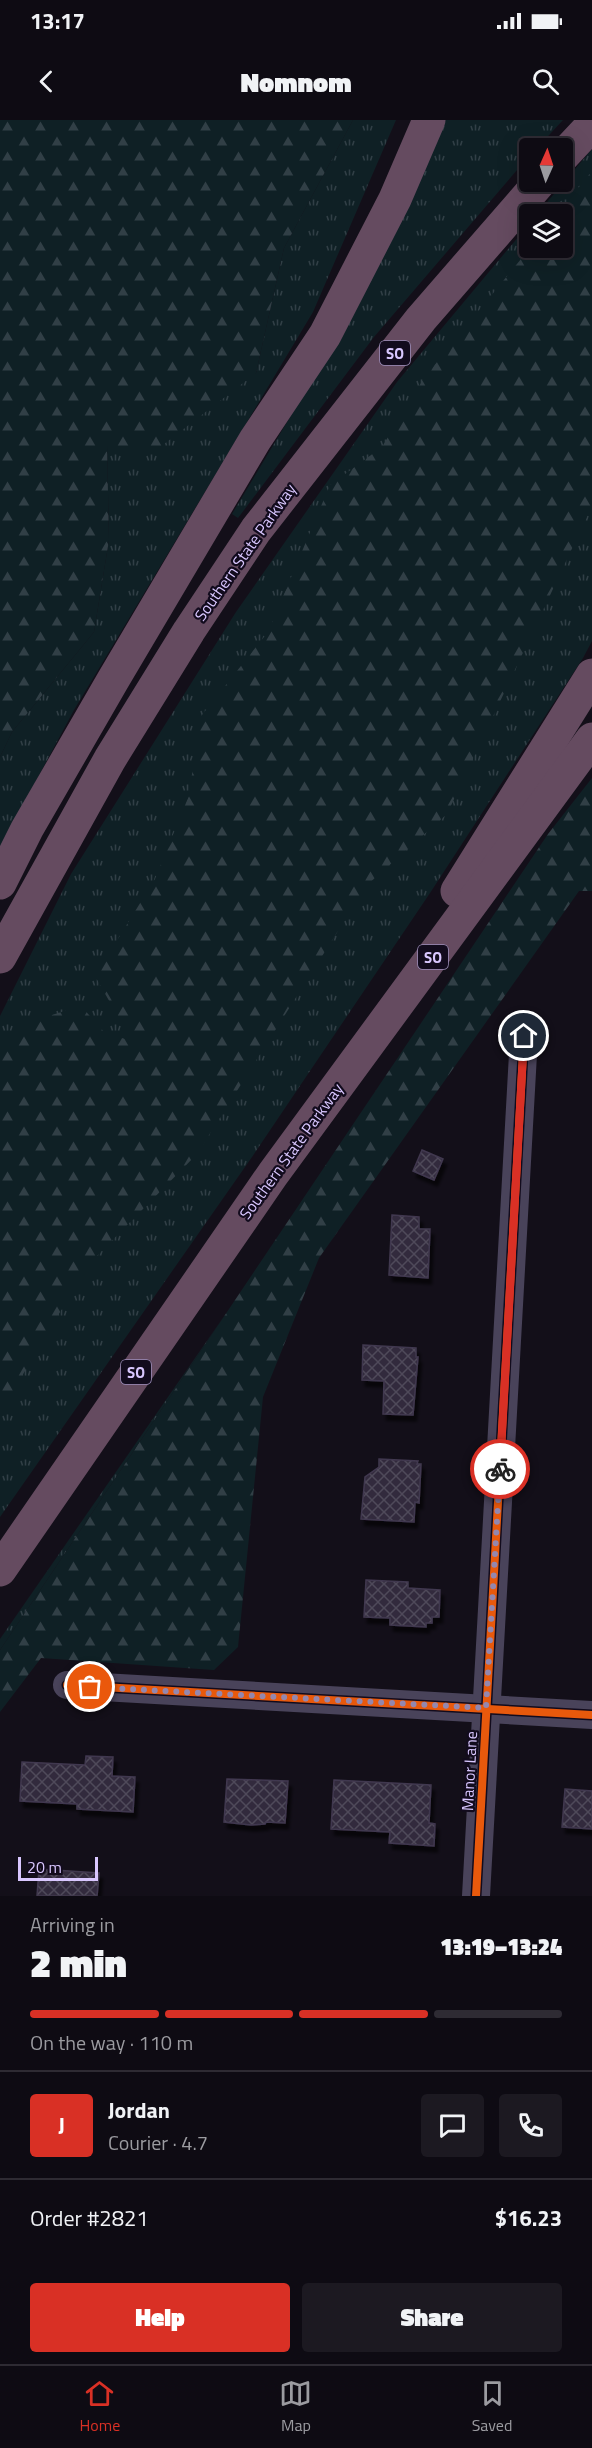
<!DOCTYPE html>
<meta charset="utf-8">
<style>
:root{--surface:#0e0b13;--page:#1c1921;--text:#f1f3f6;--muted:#9b9ba0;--line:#2e2b33;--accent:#d93025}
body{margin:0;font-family:"Titillium Web",sans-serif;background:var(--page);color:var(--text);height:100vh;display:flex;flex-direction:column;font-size:22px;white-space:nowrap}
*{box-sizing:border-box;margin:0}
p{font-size:20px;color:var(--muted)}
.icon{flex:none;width:33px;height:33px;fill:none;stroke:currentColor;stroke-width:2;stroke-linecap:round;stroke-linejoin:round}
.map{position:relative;height:1776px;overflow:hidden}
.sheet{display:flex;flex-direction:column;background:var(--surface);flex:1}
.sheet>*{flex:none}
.needle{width:39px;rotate:3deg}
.tools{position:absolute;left:519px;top:18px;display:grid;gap:12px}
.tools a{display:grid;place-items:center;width:54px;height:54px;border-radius:6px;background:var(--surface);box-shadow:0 6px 24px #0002,0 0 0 2px var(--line);font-size:30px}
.scale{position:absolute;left:18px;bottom:15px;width:80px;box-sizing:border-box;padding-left:6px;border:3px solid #d9c7ff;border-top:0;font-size:16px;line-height:21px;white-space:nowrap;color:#d9c7ff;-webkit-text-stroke:4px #120b1d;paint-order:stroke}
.pin{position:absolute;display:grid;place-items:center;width:51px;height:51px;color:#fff;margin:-26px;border:3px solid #fff;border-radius:50%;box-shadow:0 2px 6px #0007}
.courier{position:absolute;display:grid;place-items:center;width:60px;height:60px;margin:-30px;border:4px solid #d93025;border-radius:50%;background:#fff;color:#222;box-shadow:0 2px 8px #0007}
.head em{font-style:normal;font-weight:800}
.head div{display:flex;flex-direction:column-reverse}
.head{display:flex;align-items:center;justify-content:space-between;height:102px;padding:0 30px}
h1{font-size:39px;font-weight:800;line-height:45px}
.bar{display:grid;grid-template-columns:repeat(4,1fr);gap:9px 6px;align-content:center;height:72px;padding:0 30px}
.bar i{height:8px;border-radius:4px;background:var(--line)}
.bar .current{background:var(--accent)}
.bar p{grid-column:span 4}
.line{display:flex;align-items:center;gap:15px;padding:0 30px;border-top:2px solid var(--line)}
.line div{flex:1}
.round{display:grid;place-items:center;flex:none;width:63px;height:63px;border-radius:6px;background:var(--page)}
.action{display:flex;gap:12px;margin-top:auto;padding:12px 30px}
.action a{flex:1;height:69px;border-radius:6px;background:var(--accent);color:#fff;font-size:24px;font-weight:800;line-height:69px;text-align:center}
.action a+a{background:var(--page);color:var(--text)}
.status{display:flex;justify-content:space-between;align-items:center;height:42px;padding:0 30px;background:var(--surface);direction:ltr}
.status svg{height:16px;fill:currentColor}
header{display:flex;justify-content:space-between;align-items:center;height:78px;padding:0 30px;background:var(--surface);font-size:27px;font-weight:800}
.tab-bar{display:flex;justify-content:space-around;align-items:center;height:84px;border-top:2px solid var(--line);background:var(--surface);font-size:16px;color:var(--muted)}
.tab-bar a{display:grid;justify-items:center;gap:3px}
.tab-bar .current{color:var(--accent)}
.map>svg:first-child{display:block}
</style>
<div class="status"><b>13:17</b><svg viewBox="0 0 49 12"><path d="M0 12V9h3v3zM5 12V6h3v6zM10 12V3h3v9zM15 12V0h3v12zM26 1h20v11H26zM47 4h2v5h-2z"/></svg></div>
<header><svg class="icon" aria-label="back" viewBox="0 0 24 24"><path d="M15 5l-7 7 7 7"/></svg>Nomnom<svg class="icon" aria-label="search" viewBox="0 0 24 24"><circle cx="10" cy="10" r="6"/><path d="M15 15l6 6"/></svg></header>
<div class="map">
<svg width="592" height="1776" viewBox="0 0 592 1776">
<defs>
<pattern id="grass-tufts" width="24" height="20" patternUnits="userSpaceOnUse" patternTransform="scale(1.5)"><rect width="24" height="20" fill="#0f2025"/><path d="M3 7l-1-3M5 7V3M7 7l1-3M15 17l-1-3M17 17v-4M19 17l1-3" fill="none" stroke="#313f46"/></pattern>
<pattern id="forest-firs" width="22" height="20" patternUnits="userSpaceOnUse" patternTransform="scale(1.5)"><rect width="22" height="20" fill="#0f2025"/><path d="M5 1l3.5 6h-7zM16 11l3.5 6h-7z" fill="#313f46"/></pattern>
<pattern id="building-cross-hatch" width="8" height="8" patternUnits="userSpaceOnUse" patternTransform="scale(1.5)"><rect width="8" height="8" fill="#322b3d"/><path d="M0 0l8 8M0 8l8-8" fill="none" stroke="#4f485a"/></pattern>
<filter id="shadow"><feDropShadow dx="3.5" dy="6" stdDeviation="1.5" flood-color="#0009"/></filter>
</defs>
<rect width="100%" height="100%" fill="#130f19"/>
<!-- grass -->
<g fill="url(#grass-tufts)">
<polygon points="353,0 396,0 313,192 74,590 0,728 0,637 12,612 94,512 109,420 107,325 256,253 284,128"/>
<polygon points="442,0 563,0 537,28 530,28 529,36 374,217 238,398 232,394 317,252"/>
<polygon points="592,29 592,521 583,538 430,773 252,1037 0,1397 0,896 71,754 236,492 397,262 529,104 530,128 562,128 562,94 537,94"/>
<polygon points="227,1192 0,1530 0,1519"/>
</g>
<!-- forest -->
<g fill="url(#forest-firs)">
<polygon points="0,0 353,0 284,128 256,253 155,331 107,325 109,420 94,512 12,612 0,637"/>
<polygon points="592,51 592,386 447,694 367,765 197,1034 88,1145 0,1293 0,928 29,902 81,886 105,913 132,921 95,856 155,759 188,678 202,595 268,512 330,365 382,327 424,258 530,128 562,128 562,94 557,94"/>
<polygon points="592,658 592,771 579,771 319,1138 263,1277 238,1527 214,1550 41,1538 0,1592 0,1530 548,714"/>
</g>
<!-- building -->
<g fill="url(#building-cross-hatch)" stroke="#41384f" stroke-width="1.5" filter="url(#shadow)">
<polygon points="422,1030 443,1039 434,1060 413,1051"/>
<polygon points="392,1095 419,1097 419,1109 430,1109 428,1158 389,1155"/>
<polygon points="363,1225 416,1228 416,1237 418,1237 413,1295 383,1294 384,1261 362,1260"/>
<polygon points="379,1339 418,1341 417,1344 421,1344 419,1383 415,1382 414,1402 361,1399 365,1357 379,1347"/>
<polygon points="366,1460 408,1462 408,1468 440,1470 439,1497 432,1497 432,1503 426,1503 426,1507 390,1505 390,1498 364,1497"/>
<polygon points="86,1636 113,1637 112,1656 135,1657 133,1692 77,1689 77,1684 20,1681 22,1642 85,1645"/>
<polygon points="227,1659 288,1661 285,1703 266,1702 265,1704 251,1705 224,1702"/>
<polygon points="334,1660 431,1665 429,1703 435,1704 434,1726 389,1723 390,1712 331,1709"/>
<polygon points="565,1669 592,1671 592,1709 562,1707"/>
<polygon points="39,1749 99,1753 97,1776 37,1776"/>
</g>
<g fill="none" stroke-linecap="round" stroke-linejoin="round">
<!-- minor -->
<g stroke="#49435a" stroke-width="28">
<polyline points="67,1565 592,1595"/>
<polyline points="476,1776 524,916"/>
</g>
<!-- motorway -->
<g stroke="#654b60" stroke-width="33">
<polyline points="562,37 592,5"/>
<polyline points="0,763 27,709 113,560 255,320 325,215 395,79 429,0"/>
<polyline points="457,771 592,555"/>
<polyline points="0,837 110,639 189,511 256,410 421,199 540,62"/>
<polyline points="0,1450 273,1054 592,619"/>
</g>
<!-- cycleway casing -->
<g stroke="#120b1d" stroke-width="11">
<g id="cycleway">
<polyline points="67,1565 592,1595"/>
<polyline points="476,1776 524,916"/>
</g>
</g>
<!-- cycleway -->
<use href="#cycleway" stroke="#e8590c" stroke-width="8"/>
</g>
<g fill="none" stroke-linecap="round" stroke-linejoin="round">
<!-- done -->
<polyline stroke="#9487ae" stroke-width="6" stroke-dasharray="0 10.8" points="90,1567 486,1588 500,1349"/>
<!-- route -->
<polyline stroke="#d93025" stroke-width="8" points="500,1349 524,916"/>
</g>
<g text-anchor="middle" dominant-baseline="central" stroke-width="4.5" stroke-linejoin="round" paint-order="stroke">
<!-- shield labels -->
<g fill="#120b1d" stroke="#9d8fbb" stroke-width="1.5">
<rect x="380" y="221" width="30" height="24" rx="4.5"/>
<rect x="418" y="825" width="30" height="24" rx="4.5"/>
<rect x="121" y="1240" width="30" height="24" rx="4.5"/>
</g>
<g font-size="15" font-weight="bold" fill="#d9c7ff">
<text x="395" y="233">SO</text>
<text x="433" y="837">SO</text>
<text x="136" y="1252">SO</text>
</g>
<!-- street labels -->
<g font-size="16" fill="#d9c7ff" stroke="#120b1d">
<text transform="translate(245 432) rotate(-55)">Southern State Parkway</text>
<text transform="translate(291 1031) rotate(-54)">Southern State Parkway</text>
<text transform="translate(469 1651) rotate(-87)">Manor Lane</text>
</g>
</g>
</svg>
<div class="tools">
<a><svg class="needle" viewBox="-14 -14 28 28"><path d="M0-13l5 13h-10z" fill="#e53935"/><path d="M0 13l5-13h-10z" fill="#9b9ba0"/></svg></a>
<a><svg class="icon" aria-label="layers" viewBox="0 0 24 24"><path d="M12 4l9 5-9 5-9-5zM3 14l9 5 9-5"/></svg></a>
</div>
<div class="scale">20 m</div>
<div class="pin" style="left:90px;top:1567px;background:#ea580c"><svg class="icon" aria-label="bag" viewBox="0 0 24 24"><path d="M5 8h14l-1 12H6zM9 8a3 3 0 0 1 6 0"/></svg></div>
<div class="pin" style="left:524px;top:916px;background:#1f2937"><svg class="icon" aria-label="home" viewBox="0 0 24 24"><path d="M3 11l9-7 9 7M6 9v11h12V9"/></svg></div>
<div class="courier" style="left:500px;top:1349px"><svg class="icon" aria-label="bike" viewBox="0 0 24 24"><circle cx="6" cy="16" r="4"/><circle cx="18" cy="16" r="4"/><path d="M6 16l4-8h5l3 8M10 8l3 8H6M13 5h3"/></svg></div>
</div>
<section class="sheet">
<div class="head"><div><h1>2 min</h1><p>Arriving in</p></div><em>13:19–13:24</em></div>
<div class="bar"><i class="current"></i><i class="current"></i><i class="current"></i><i></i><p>On the way · 110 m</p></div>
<div class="line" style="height:108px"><b class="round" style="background:var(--accent);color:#fff">J</b><div><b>Jordan</b><p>Courier · 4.7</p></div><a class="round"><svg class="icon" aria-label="chat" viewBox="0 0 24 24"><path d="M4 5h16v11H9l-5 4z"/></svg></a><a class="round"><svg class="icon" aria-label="phone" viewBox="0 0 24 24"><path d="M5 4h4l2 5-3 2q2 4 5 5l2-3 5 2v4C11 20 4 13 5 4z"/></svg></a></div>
<div class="line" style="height:78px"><div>Order #2821</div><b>$16.23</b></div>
<div class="action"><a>Help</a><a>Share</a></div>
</section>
<nav class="tab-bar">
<a class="current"><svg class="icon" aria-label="home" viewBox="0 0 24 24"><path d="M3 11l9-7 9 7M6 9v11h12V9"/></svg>Home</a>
<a><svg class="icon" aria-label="map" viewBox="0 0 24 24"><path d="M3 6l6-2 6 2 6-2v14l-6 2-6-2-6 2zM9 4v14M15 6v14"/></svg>Map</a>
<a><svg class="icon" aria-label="saved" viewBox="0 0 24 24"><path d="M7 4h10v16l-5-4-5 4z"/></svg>Saved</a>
</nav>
